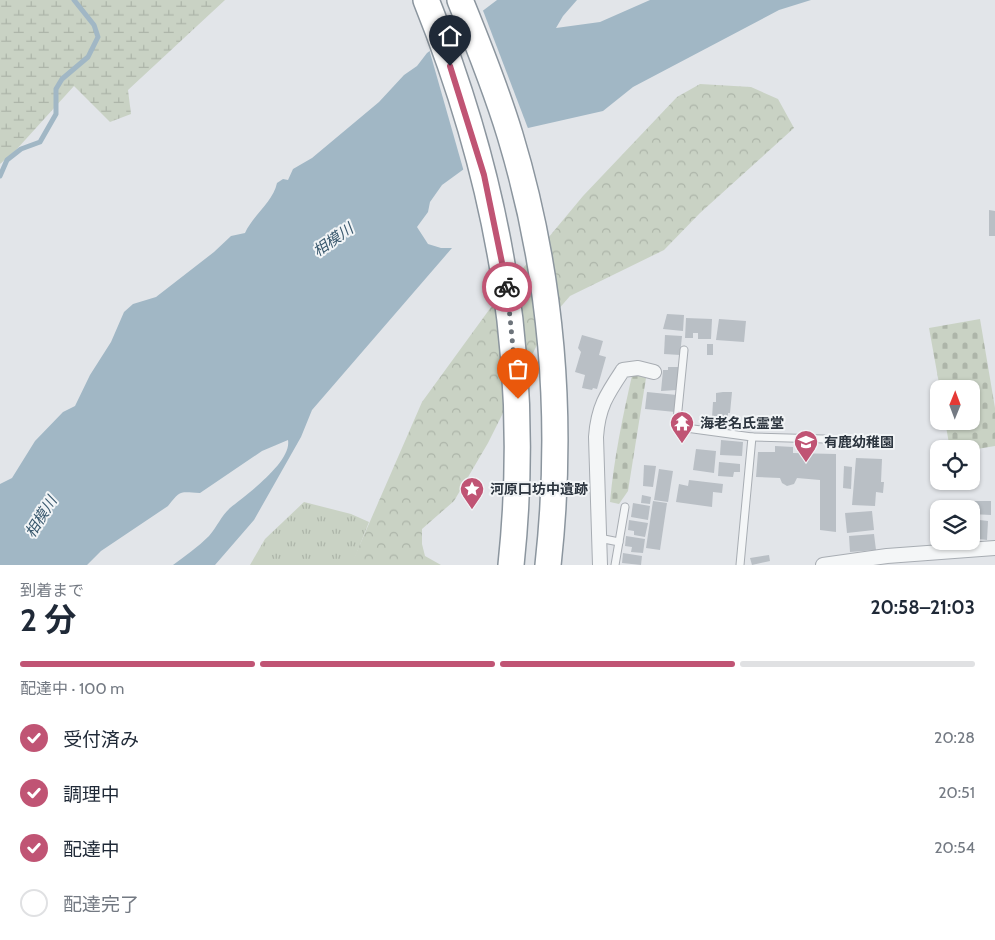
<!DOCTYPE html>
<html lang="ja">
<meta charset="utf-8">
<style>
:root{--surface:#fff;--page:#f6f6f7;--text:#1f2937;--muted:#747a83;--line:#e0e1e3;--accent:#c05474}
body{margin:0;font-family:Cabin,"Noto Sans JP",sans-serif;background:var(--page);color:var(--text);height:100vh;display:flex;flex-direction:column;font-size:19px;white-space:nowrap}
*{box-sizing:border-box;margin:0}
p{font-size:16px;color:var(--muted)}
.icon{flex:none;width:28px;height:28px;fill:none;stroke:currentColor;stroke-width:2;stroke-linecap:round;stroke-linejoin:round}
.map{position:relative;height:565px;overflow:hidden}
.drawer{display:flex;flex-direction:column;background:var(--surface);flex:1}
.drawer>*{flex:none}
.needle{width:32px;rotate:1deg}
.controls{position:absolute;left:930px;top:380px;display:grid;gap:10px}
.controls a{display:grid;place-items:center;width:50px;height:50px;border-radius:10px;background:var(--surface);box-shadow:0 1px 4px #0004;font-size:25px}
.pin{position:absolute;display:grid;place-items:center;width:42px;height:42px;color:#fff;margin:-51px -21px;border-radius:50% 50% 50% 0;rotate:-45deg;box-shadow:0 0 5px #0007}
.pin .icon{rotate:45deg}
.courier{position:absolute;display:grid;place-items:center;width:50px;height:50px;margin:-25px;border:4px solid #c05474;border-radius:50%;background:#fff;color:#222;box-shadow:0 1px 6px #0007}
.headline em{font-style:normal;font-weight:700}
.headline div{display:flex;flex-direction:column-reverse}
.headline{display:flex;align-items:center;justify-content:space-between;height:85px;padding:0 20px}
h1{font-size:32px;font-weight:700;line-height:38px}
.bar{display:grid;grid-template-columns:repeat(4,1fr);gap:8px 5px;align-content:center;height:60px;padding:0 20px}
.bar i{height:6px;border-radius:4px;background:var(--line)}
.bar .on{background:var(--accent)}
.bar p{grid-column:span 4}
ol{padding:0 20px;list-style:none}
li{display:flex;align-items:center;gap:15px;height:55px}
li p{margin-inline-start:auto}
li .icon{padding:5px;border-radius:50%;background:var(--accent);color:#fff;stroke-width:4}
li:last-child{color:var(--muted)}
li i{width:28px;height:28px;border:2px solid var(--line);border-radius:50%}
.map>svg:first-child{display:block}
</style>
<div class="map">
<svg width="995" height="565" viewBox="0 0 995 565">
<defs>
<pattern id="grass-tufts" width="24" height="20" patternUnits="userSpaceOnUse" patternTransform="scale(1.25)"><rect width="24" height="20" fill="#c9d2c4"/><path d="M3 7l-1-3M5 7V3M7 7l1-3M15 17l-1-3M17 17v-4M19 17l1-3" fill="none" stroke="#adb5a9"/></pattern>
<pattern id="forest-crowns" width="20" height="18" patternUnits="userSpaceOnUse" patternTransform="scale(1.25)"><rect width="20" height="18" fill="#c9d2c4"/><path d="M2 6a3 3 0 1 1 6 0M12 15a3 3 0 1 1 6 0" fill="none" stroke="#adb5a9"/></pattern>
<pattern id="wetland-marsh" width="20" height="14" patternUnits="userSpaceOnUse" patternTransform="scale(1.25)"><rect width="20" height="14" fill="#c9d2c4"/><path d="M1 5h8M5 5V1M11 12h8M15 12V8" fill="none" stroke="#adb5a9"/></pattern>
<pattern id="cemetery-stones" width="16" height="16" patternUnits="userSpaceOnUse" patternTransform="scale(1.25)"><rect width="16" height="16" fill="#c9d2c4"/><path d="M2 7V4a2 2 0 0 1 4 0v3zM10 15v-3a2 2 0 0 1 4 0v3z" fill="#adb5a9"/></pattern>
</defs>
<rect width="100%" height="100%" fill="#e2e5e9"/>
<!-- grass -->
<polygon fill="url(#grass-tufts)" points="304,502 351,514 369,522 352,565 250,565 265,539"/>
<!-- forest -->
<polygon fill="url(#forest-crowns)" points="700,84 751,87 778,99 794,128 700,213 664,250 570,296 550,319 488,443 454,501 422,529 422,544 425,556 441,565 351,565 422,402 494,303 583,196 677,97"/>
<!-- wetland -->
<polygon fill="url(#wetland-marsh)" points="0,0 225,0 128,90 131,114 110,122 74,86 16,150 0,164"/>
<!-- cemetery -->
<g fill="url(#cemetery-stones)">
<polygon points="980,319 995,408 995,446 971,450 950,449 945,421 971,421 971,389 940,389 929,328"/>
<path d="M633 371 645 375 646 378 628 491 619 504 610 502C614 457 623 415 633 371Z"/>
</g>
<!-- water -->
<path fill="#a1b7c5" d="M497 0H577L563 16 556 28 600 22 650 0H811L779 10 633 87 603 111 528 128 464 169 442 185 430 202 428 212 417 227 428 244 441 248H452L312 410 301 437 254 520 215 565H173C185 556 198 547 209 536 217 527 221 516 230 508 246 495 292 462 288 440L262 451 200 493C179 492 181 490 168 506L101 551 87 565H0V484L12 478 35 441 63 412 75 406 90 375 111 342 124 312 133 304 156 297 214 252 231 236 245 233C253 215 273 202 277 183L283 179 288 180 293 169 312 158 379 102 404 75 417 66 427 53Z"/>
<!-- pier -->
<polygon fill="#e2e5e9" points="482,8 529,131 464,172 429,49"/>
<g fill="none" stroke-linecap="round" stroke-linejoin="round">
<!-- stream -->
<polyline stroke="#a1b7c5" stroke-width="5" points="0,176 7,160 21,149 40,142 56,114 56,89 62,79 88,57 98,37 94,25 74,0"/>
</g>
<!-- building -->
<g fill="#b9bfc5">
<polygon points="989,210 995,211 995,236 989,236"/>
<polygon points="667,314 684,315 683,331 663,329"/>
<polygon points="686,318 712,319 711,339 698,339 698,333 693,333 693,338 685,338"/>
<polygon points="719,319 746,321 744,342 716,340"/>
<polygon points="582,335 603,341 599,355 606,357 597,389 593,388 592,390 582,388 585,375 575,372 581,352 578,348"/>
<polygon points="665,335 682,336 680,355 664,354"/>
<rect x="707" y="344" width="6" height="11"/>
<polygon points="668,367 679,367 677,390 661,391 663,370 668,370"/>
<polygon points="647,392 677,395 675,412 645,409"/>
<polygon points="723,392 732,392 730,413 728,413 728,419 712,418 713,402 716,402 716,393"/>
<polygon points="847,437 865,437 865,448 846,447"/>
<polygon points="721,440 743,442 742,456 720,455"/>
<polygon points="775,446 793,447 793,453 836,454 836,532 820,530 820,480 797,478 794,484 787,486 782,483 780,478 756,477 758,452 775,452"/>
<polygon points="696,449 716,451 714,473 693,470"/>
<polygon points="856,458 882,459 881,482 884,482 883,493 876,492 875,506 852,505"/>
<polygon points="719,462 740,464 740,472 734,472 733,477 718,476"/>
<polygon points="644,465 656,466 653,487 643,486"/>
<polygon points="844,466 852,467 851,489 843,488"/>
<polygon points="659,469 673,471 668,502 654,500"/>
<polygon points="689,480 723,484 722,493 713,492 712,507 676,502 679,484 688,486"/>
<polygon points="642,495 651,497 650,504 641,503"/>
<polygon points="653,501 667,503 660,550 646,548"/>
<polygon points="966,501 991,501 991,515 971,514 971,509 966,509"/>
<polygon points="633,503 650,506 648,520 631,517"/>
<polygon points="872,511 874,530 847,533 845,513"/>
<polygon points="971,519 988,521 987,540 971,538"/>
<polygon points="629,520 648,523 645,537 634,535 634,531 628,530"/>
<polygon points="874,534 876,550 850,552 849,536"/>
<polygon points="626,536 645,539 643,553 631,552 632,547 625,546"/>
<polygon points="623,553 642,556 641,565 622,563"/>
<polygon points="769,555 770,561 752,565 750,558"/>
</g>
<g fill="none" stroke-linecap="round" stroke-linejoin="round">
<!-- service casing -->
<g stroke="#a8adb3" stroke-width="9">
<g id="service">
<polyline points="684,350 677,420 679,425 686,428 752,437 740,565"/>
<polyline points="752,437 824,439"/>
<polyline points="599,538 619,542"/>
<polyline points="615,565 625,507"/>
</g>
</g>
<!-- minor casing -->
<g stroke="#a8adb3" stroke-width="16">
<g id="minor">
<path d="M600 565 596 437C598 407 607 394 623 370L638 368 654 372"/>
<polyline points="823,565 887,556 995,548"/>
</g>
</g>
<!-- motorway casing -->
<g stroke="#8b959e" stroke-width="28">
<g id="motorway">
<path d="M426 0C500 184 532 367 511 565"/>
<path d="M460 0C478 44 496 89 510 135 552 274 564 420 548 565"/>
</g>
</g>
<!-- service -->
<use href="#service" stroke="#f4f6f7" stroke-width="7"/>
<!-- minor -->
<use href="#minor" stroke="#f4f6f7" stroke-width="14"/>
<!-- motorway -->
<use href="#motorway" stroke="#fff" stroke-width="25"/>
</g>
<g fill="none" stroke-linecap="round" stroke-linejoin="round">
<!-- done -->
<polyline stroke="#6c737a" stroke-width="5" stroke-dasharray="0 9" points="507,287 518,399"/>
<!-- route -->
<polyline stroke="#c05474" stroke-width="6" points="450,66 484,175 507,287"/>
</g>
<!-- icons -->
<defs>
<g id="temple-pin" transform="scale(1.25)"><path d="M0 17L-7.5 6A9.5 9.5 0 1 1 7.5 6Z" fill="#c05474" stroke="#f1f4f6"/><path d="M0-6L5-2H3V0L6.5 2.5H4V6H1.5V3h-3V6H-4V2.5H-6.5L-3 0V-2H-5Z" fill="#fff"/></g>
<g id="school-pin" transform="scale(1.25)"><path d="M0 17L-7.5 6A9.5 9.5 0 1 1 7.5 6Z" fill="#c05474" stroke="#f1f4f6"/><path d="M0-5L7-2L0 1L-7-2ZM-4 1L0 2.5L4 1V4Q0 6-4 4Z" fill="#fff"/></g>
<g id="sight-pin" transform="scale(1.25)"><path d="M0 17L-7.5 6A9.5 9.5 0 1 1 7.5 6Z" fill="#c05474" stroke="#f1f4f6"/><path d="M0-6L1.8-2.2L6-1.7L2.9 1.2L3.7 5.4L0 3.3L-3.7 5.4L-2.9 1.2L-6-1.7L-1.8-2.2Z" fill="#fff"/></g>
</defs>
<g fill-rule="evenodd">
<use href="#temple-pin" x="682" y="423"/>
<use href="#school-pin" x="806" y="442"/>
<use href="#sight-pin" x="472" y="489"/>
</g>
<g text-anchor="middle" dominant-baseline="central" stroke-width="4" stroke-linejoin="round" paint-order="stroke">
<!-- poi labels -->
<g font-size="14" font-weight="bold" fill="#2c353f" stroke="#f1f4f6" text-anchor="start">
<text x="700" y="423">海老名氏霊堂</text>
<text x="824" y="442">有鹿幼稚園</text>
<text x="490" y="489">河原口坊中遺跡</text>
</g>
<!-- water labels -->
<g font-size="15" font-style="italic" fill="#3a596e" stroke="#f1f4f6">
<text transform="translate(333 240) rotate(-35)">相模川</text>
<text transform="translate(41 517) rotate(-58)">相模川</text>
</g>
</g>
</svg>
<div class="controls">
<a><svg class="needle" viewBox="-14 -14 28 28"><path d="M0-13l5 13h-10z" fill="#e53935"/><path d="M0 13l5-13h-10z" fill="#747a83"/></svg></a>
<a><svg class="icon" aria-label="locate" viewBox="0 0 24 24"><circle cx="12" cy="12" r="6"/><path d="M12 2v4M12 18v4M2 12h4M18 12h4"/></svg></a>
<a><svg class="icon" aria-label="layers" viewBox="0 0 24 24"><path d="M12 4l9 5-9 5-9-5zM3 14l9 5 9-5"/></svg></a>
</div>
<div class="pin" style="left:518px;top:399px;background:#ea580c"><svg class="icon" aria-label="bag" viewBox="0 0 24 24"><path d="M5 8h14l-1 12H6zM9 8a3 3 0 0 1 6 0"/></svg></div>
<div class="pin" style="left:450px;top:66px;background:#1f2937"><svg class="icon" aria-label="home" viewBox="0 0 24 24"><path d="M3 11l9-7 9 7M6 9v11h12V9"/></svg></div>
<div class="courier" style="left:507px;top:287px"><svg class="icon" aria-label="bike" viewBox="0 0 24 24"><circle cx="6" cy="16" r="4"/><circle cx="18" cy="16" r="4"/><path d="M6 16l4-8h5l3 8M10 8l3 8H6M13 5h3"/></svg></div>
</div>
<section class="drawer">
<div class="headline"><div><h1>2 分</h1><p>到着まで</p></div><em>20:58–21:03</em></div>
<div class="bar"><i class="on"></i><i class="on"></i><i class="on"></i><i></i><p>配達中 · 100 m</p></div>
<ol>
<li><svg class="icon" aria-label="check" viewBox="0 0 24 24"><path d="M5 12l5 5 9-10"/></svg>受付済み<p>20:28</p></li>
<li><svg class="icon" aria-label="check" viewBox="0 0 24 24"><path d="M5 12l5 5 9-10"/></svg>調理中<p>20:51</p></li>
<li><svg class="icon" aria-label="check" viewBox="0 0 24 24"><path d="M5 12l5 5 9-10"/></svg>配達中<p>20:54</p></li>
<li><i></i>配達完了</li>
</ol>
</section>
